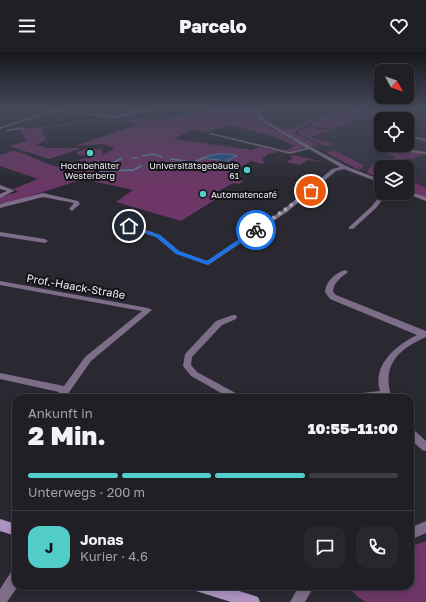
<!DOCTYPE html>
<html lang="de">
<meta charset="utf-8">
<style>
:root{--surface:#201f26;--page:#28272e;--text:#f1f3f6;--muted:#a2a2a7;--line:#3d3d43;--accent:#53cdc9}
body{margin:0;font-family:"Golos Text",sans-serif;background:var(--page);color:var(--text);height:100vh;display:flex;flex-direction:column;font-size:15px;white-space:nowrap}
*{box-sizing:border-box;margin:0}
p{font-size:13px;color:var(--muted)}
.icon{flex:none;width:22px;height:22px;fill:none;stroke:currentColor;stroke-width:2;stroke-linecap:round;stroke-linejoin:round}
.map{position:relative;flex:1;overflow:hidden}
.drawer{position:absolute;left:12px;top:342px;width:402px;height:196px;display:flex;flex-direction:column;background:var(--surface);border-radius:12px;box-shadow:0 2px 6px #0003,0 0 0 1px var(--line)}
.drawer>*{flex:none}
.needle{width:26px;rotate:130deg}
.tools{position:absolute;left:374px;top:12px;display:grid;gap:8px}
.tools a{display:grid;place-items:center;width:40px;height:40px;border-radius:8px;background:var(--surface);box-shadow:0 2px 6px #0003,0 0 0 1px var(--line);font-size:20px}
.pin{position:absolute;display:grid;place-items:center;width:34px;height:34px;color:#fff;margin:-17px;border:2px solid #fff;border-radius:50%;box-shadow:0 1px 4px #0007}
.courier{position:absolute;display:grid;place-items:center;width:40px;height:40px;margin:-20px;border:3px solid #1a73e8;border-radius:50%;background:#fff;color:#222;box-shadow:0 1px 5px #0007}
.head em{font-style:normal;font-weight:800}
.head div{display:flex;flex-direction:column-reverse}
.head{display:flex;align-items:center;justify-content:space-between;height:68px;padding:0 16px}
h1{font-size:26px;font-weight:800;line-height:30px}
.bar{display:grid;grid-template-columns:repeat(4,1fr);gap:6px 4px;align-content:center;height:48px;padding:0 16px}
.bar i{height:5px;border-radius:3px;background:var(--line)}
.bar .current{background:var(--accent)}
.bar p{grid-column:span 4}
.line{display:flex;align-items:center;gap:10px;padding:0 16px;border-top:1px solid var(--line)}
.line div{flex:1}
.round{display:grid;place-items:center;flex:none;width:42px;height:42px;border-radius:12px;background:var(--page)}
header{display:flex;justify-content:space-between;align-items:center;height:52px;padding:0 16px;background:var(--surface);font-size:18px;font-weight:800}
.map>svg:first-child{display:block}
</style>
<header><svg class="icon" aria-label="menu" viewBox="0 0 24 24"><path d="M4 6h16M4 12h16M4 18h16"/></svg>Parcelo<svg class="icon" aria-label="heart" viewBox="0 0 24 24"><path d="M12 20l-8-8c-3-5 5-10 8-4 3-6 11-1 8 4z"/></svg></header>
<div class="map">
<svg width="426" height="550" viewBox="0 0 426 550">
<rect width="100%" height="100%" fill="#2a2932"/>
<!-- built -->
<path fill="#33313f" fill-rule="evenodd" d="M386 56H426V145L407 137V115H381V127L294 86 326 77ZM381 67H407V93H381Z"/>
<!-- green -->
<g fill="#6c3766">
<path d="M215 56H253L256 65 262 71 304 95 293 100 285 99 295 94 272 84 230 73 205 80 193 77 174 87 252 98 259 95 279 100 266 102 267 104 262 105 264 108 262 109 265 110 262 112 251 109 230 121 235 123 231 126 244 129 239 132 233 131 219 139 224 142 181 169 116 150 133 138 83 127 6 152 0 151V145L18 140 13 137 38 127 0 114V103C4 102 8 100 12 99 29 99 66 129 78 108L96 104 78 103 77 100 85 97H101L103 100 101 103 111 99 114 96 104 92 75 94 134 74V72C116 65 77 71 58 75 52 72 48 74 43 77L42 81 47 87 36 93 48 96H82L49 107 9 94 27 89 19 77 89 69 168 66Z"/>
<path d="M257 56H265L262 61 267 68 282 77C293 77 309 72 314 62L317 63 311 70 294 81 318 93 310 95 270 73 260 64Z"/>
<polygon points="361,56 365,58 365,65 346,69 324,63"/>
<polygon points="368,56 396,56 388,57 399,58 379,64 369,63 372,61 369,60 372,58"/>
<polygon points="320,64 322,64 351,71 335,76 309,75"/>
<polygon points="309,76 332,78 310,85 334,92 327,94 321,92 297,81 300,78"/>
<polygon points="400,93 426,100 426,103 423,102 412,107 406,106 385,115 381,115 381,127 367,121 372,112 384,111 396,105 385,101 397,98 391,97 396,95 405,97 397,94"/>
<polygon points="334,98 363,113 364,114 359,118 326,101"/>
<polygon points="293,103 324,110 326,110 307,108 300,113 286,110 293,106 290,105"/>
<polygon points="410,125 418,127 413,130 426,136 426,145 407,137 407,126"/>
<path d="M426 489V550H366C359 546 352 541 349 534H410V495Z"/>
</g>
<!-- water -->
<polygon fill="#235689" stroke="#6083a8" points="216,102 230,102 237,104 228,108 227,110 221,114 217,113 221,111 220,108 201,106"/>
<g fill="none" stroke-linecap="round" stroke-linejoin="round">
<!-- stream -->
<g stroke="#6083a8" stroke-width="1.5">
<polyline points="142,104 153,102 162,105"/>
<polyline points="132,106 137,106"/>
<polyline points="170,107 186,109"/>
<polyline points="190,111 202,107"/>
<polyline points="101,117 122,106"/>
<polyline points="135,117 141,114"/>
<polyline points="101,119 134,118"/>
</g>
<!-- pedestrian -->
<g fill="#7d6d88" fill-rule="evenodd">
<polygon points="380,84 381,84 381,91 376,89"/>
<polygon points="390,93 395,93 404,97 426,100 426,102 401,99"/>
</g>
<!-- minor -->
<g fill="#7d6d88" fill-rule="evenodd">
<polygon points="0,56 6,56 0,58"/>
<path d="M35 56 114 64 135 60 129 58 137 56 134 58C145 61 156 54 167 56L114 66 55 59 0 77V75L50 59 36 57Z"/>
<polygon points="253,56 256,56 261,65 275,75 346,114 381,128 381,131 344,117 336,119 287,160 208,213 175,201 156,185 127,175 126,174 129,172 160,183 179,199 207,209 283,158 332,117 340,115 309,97 290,102 209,82 211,81 290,100 306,96 258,67"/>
<polygon points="23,75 24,77 7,79 5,78"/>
<polygon points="407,83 426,87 426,89 407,85"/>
<polygon points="0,133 13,138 14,139 0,146 0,142 7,139 0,137"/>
<polygon points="407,138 426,145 426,149 405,141 407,141"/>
<polygon points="43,141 78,149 80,152 72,159 69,157 74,151 43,145 0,156 0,152"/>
<polygon points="382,141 388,141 376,156 353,177 349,177 349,175 372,154"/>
<polygon points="0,180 45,187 48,189 45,191 0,184"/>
<path d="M345 218 347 219 348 220C341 226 334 229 333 240L336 243 426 279V285C397 298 381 314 392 346H340L342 344 345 343 380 339C372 313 396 293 417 283L330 247 325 240C326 229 335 221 345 218Z"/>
<polygon points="0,229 148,256 152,258 91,309 65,346 55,346 59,340 0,327 0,321 64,334 85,305 142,259 0,233"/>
<polygon points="233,263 236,263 237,265 236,267 222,273 192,305 191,313 197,320 241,344 243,346 230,346 191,324 183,314 185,302 216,269"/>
<polygon points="410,377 414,378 426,389 426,399 422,398 410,387"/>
<polygon points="16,518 16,534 18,534 7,550 0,550 0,537 11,520"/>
</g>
<!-- tertiary -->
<g fill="#7d6d88" fill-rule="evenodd">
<polygon points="426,469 426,481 410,488 410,476"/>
<polygon points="299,534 314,534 305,550 290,550"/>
</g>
<!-- secondary -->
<g fill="#ac92be" fill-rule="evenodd">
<polygon points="0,467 16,472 16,484 0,479"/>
<polygon points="194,534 223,534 258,545 260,550 231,550 196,539"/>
</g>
</g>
<!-- sky -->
<linearGradient id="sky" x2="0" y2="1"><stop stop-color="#17171c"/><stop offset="0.42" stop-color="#44495a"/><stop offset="1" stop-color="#44495a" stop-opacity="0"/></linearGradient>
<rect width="426" height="133" fill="url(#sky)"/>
<!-- route -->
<polygon fill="#1a73e8" points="127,173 160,183 179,199 207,209 254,177 259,178 208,213 176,202 156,185 127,175"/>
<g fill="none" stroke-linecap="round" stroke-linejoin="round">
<!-- done -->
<polyline stroke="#a9a8af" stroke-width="4" stroke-dasharray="0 7.2" points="256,178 311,139"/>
</g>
<!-- markers -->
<g fill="#53cdc9" stroke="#131216" stroke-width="1.5">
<circle cx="90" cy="101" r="4"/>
<circle cx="247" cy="118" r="4"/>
<circle cx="203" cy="142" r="4"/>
</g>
<g text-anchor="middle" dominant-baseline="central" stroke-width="4" stroke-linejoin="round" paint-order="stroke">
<!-- far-poi labels -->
<g font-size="9" fill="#edecf2" stroke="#131216">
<text x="90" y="113">Hochbehälter<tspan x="90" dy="10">Westerberg</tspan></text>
<text x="239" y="113" text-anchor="end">Universitätsgebäude<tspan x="239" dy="10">61</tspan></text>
<text x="211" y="142" text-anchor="start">Automatencafé</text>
</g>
<!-- street labels -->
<g font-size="11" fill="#edecf2" stroke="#131216">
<text transform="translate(76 234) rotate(10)">Prof.-Haack-Straße</text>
</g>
</g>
</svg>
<div class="tools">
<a><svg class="needle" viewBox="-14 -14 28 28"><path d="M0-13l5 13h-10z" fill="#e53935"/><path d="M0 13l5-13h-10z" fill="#a2a2a7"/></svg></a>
<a><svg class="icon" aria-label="locate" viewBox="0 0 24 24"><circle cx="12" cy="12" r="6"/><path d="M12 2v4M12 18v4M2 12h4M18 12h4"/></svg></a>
<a><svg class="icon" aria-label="layers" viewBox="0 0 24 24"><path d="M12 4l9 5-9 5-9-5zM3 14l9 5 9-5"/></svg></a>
</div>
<div class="pin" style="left:311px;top:139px;background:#ea580c"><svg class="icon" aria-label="bag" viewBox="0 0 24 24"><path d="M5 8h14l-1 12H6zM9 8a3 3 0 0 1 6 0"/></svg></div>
<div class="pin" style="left:129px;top:174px;background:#1f2937"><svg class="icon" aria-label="home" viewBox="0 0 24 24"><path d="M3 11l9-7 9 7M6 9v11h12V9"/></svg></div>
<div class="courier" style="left:256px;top:178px"><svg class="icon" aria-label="bike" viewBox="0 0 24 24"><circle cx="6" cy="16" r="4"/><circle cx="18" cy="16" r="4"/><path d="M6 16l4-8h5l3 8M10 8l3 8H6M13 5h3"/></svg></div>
<section class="drawer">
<div class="head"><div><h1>2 Min.</h1><p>Ankunft in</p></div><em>10:55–11:00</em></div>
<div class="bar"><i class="current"></i><i class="current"></i><i class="current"></i><i></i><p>Unterwegs · 200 m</p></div>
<div class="line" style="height:72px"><b class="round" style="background:var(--accent);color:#111">J</b><div><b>Jonas</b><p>Kurier · 4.6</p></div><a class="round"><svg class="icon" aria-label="chat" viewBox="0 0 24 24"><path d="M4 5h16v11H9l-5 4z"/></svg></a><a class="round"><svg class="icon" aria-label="phone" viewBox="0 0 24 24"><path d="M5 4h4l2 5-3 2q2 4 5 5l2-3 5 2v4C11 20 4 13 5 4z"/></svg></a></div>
</section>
</div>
